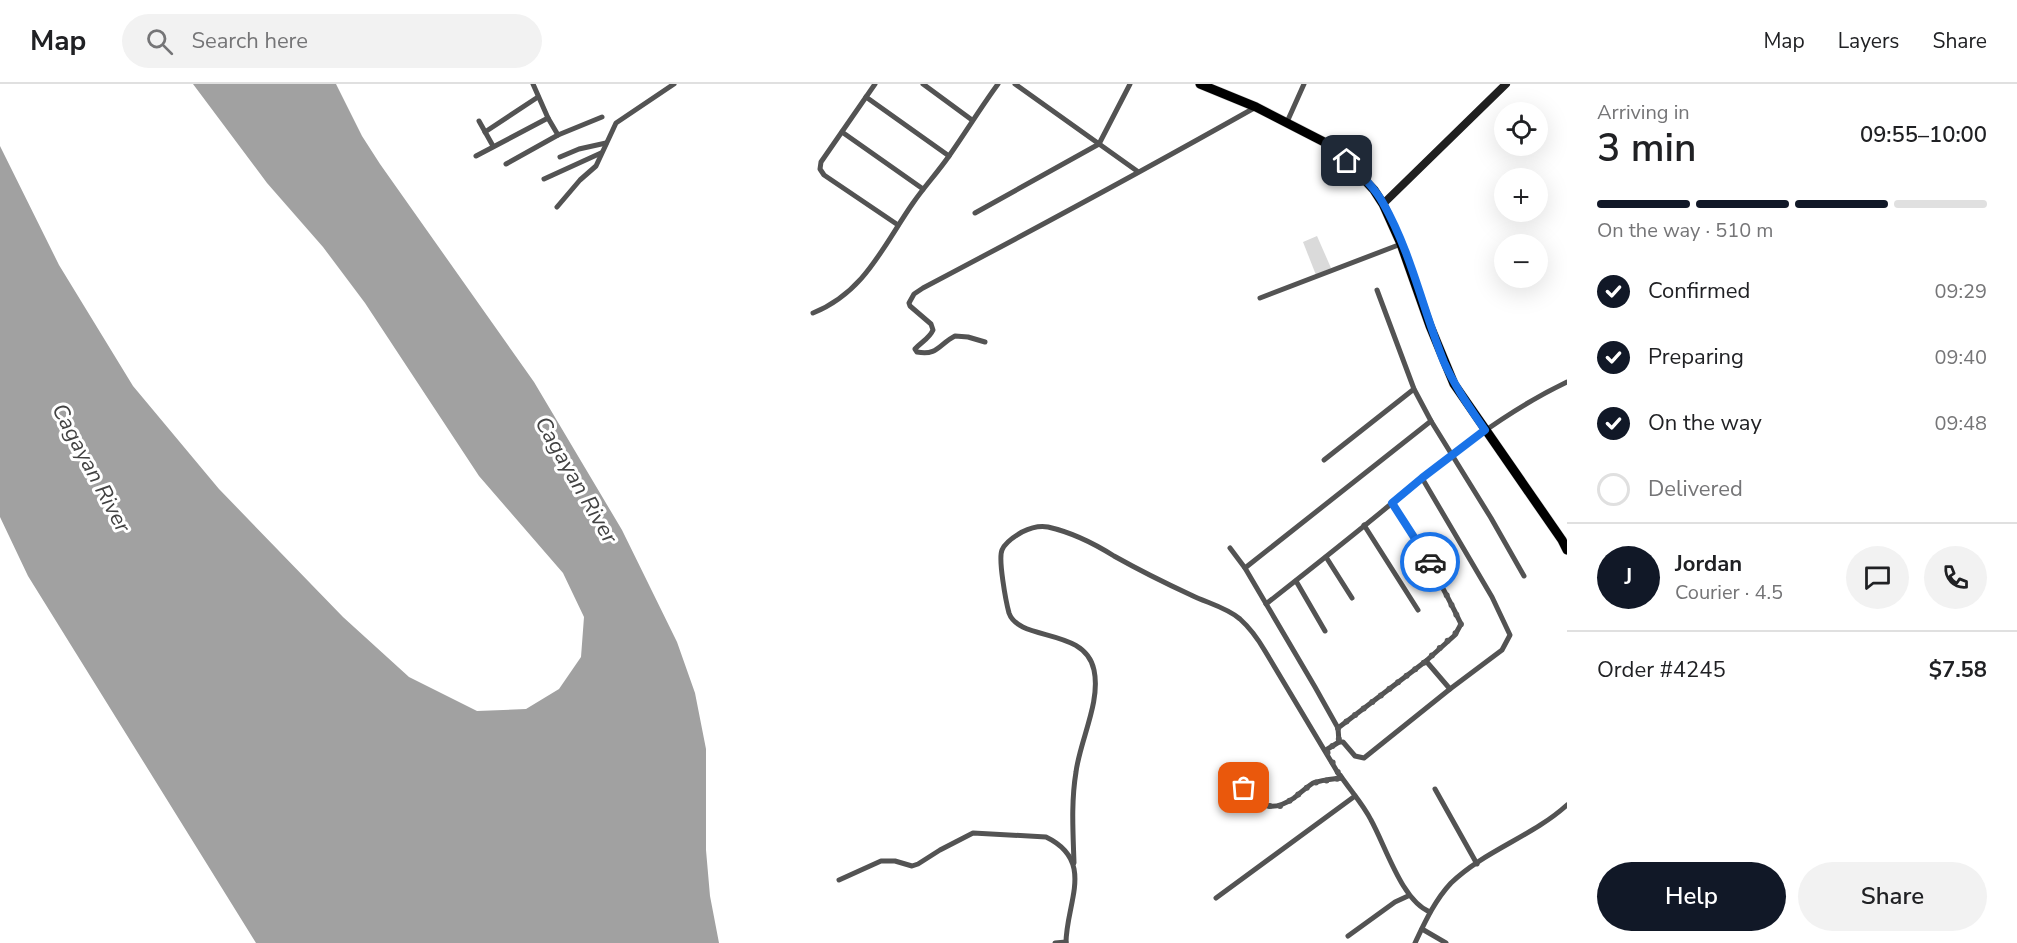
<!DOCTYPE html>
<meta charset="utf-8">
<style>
:root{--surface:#fff;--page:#f2f2f2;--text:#202124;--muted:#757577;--line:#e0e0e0;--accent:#111827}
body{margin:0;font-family:"Nunito Sans",sans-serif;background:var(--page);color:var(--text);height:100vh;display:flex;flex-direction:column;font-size:22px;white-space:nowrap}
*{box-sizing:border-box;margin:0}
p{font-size:20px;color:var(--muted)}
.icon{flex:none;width:33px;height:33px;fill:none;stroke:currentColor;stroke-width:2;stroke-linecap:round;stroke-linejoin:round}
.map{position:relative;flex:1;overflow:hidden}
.side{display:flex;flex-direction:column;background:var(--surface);width:450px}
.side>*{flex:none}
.tools{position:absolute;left:1494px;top:18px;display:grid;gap:12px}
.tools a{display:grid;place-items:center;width:54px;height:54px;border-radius:50%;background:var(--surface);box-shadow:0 6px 24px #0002;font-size:30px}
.pin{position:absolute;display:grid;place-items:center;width:51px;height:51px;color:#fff;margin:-26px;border-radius:12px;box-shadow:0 3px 9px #0006}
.courier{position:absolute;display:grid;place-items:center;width:60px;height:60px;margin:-30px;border:4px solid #1a73e8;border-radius:50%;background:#fff;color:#222;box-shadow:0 2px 8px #0007}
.overview em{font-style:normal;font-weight:600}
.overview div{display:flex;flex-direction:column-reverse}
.overview{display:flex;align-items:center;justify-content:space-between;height:102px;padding:0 30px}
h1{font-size:39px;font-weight:600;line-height:45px}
.bar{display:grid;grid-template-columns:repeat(4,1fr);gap:9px 6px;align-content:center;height:72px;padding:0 30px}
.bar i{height:8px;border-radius:4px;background:var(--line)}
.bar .on{background:var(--accent)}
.bar p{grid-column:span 4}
.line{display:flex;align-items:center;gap:15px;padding:0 30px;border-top:2px solid var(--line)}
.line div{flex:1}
.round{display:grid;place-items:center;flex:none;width:63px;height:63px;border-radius:32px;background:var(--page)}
ol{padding:0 30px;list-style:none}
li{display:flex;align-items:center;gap:18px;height:66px}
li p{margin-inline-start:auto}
li .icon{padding:6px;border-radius:50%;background:var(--accent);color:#fff;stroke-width:4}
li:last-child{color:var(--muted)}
li i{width:33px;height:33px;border:3px solid var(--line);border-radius:50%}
.button{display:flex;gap:12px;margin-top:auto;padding:12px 30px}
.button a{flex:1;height:69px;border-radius:36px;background:var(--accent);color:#fff;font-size:24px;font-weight:600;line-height:69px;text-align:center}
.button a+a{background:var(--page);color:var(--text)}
header{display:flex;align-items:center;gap:36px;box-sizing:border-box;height:84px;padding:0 30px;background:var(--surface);border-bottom:2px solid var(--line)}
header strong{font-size:28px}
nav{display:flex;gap:33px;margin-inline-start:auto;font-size:21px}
.search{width:420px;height:54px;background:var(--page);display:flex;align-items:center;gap:15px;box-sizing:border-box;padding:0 21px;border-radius:33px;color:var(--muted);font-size:22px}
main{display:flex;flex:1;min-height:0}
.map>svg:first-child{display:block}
</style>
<header>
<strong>Map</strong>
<div class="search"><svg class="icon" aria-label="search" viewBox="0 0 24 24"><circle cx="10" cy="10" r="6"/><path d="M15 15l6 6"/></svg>Search here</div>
<nav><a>Map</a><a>Layers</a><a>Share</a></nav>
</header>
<main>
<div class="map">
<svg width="1567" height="859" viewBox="0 0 1567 859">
<rect width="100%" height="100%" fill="#fff"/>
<!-- green -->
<polygon fill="#dadada" points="1317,152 1331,184 1316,191 1303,158"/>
<!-- water -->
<polygon fill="#a1a1a1" points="193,0 336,0 362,52 380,80 534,298 622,446 677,558 695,609 706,665 706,766 710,812 719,859 256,859 28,492 0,433 0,62 59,181 133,302 219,405 343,533 409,593 477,627 526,625 559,605 581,573 584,533 563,489 479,392 365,219 323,163 267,99"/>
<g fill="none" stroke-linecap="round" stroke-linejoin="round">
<!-- highway casing -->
<g stroke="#dbdbdb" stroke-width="10">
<polyline id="highway" points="1200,0 1256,23 1328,60 1347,77 1374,106 1383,120 1401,160 1430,242 1454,300 1562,456 1567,466"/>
</g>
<!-- street -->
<g stroke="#535353" stroke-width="5">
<polyline points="533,0 548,34 558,51"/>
<polyline points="875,0 821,78 820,85 824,91 898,141"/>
<polyline points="923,0 972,36"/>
<polyline points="1015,0 1137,87"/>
<polyline points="866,13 949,72"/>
<polyline points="479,37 493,62"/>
<polyline points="1287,38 1304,0"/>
<polyline points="485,48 538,13"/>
<polyline points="842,48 923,105"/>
<polyline points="476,72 548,34"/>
<polyline points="560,73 579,65 606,59"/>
<polyline points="506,80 558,51 602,33"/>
<polyline points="544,95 601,69"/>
<polyline points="557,123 580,96 596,82 616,39 674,0"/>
<polyline points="975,129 1099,60 1130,0"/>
<polyline points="1377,206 1414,305 1431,337 1491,434 1524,492"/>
<polyline points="1260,214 1401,160"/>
<path d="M813 229C865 208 883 162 913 119 924 103 938 88 949 72 966 48 981 23 998 0"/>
<path d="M985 258 968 253 955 252C939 260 938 272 917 268L915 265C921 258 929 255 933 246L931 240 910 222 909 219 914 210 923 204C1035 145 1146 85 1256 23"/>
<polyline points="1324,376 1414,305"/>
<polyline points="1422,394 1492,513 1510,551 1502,566 1450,605"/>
<polyline points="1364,441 1418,526"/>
<polyline points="1230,464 1245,484 1315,603 1338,644 1339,658"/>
<polyline points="1326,473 1352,514"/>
<polyline points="1245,484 1431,337"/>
<polyline points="1296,497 1325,547"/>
<path d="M1266 520C1308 487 1350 454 1391 420 1447 374 1502 329 1567 298"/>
<polyline points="1338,644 1426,577"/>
<path d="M1326 666 1339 658H1343L1355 672 1364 674 1450 605 1426 577 1455 551 1461 540C1441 498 1418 459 1392 419"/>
<path d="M1237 695C1254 717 1266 733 1294 714 1300 709 1307 703 1313 699 1321 696 1333 695 1341 694L1340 691C1350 706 1363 720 1371 736 1386 763 1402 817 1430 828"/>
<polyline points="1435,705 1477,780"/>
<path d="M1074 779C1073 748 1071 718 1076 688 1080 656 1101 618 1094 586 1085 543 1019 558 1009 529 1006 518 998 475 1002 466 1005 459 1015 452 1022 448 1030 444 1038 441 1048 443 1070 448 1095 460 1114 472 1139 486 1165 499 1191 511 1207 519 1226 523 1240 535 1250 544 1258 555 1265 567L1341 694"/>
<path d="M839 796 881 777H895L912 782 918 780 940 766 973 749 1046 753C1096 777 1066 819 1066 859"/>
<polyline points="1216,814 1355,712"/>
<polyline points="1422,845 1446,859"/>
<polyline points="1348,852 1395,818 1408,812"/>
<polyline points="1055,859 1066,858"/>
<path d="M1415 859C1425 838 1435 816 1451 799 1484 767 1533 752 1567 721"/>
</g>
<!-- secondary -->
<polyline stroke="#202020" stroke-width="8" points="1383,120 1506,0"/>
<!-- highway -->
<use href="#highway" stroke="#000" stroke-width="9"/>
</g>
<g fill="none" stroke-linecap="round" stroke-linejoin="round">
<!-- done -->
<polyline stroke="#595959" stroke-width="6" stroke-dasharray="0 10.8" points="1244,704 1262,721 1278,723 1291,716 1313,699 1341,694 1326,666 1339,658 1338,644 1426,577 1459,546 1461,540 1430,478"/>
<!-- route -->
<path stroke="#1a73e8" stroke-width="8" d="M1347 77C1360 90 1374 103 1383 119 1411 168 1423 226 1444 278 1455 303 1470 324 1485 346L1422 394 1392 419 1430 478"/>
</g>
<g text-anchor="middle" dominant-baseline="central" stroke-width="6" stroke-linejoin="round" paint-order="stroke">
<!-- water labels -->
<g font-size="22" font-style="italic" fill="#424242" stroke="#fff">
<text transform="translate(91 384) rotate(62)">Cagayan River</text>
<text transform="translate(576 396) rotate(60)">Cagayan River</text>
</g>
</g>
</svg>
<div class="tools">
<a><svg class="icon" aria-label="locate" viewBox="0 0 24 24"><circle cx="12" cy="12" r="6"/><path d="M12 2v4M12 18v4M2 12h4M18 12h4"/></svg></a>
<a>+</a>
<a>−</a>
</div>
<div class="pin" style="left:1244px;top:704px;background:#ea580c"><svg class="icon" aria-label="bag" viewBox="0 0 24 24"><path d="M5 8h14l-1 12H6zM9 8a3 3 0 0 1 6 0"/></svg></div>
<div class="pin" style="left:1347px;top:77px;background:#1f2937"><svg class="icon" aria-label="home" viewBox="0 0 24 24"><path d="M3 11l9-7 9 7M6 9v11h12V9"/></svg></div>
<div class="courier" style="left:1430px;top:478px"><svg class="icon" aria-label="car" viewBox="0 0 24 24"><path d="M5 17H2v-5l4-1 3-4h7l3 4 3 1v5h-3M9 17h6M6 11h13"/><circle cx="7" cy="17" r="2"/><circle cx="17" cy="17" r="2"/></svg></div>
</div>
<section class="side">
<div class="overview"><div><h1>3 min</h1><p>Arriving in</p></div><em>09:55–10:00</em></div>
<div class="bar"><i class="on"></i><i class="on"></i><i class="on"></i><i></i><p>On the way · 510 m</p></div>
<ol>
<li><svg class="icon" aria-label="check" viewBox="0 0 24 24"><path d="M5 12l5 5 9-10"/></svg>Confirmed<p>09:29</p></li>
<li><svg class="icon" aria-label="check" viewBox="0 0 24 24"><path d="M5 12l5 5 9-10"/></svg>Preparing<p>09:40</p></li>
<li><svg class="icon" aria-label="check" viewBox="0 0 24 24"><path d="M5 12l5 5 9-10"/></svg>On the way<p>09:48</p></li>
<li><i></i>Delivered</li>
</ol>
<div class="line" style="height:108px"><b class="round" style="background:var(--accent);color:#fff">J</b><div><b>Jordan</b><p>Courier · 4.5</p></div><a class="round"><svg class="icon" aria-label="chat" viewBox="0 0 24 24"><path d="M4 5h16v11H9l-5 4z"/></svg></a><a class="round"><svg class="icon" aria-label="phone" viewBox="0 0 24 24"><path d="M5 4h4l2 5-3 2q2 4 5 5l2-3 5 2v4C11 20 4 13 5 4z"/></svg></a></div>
<div class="line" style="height:78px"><div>Order #4245</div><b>$7.58</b></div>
<div class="button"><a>Help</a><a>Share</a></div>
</section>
</main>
